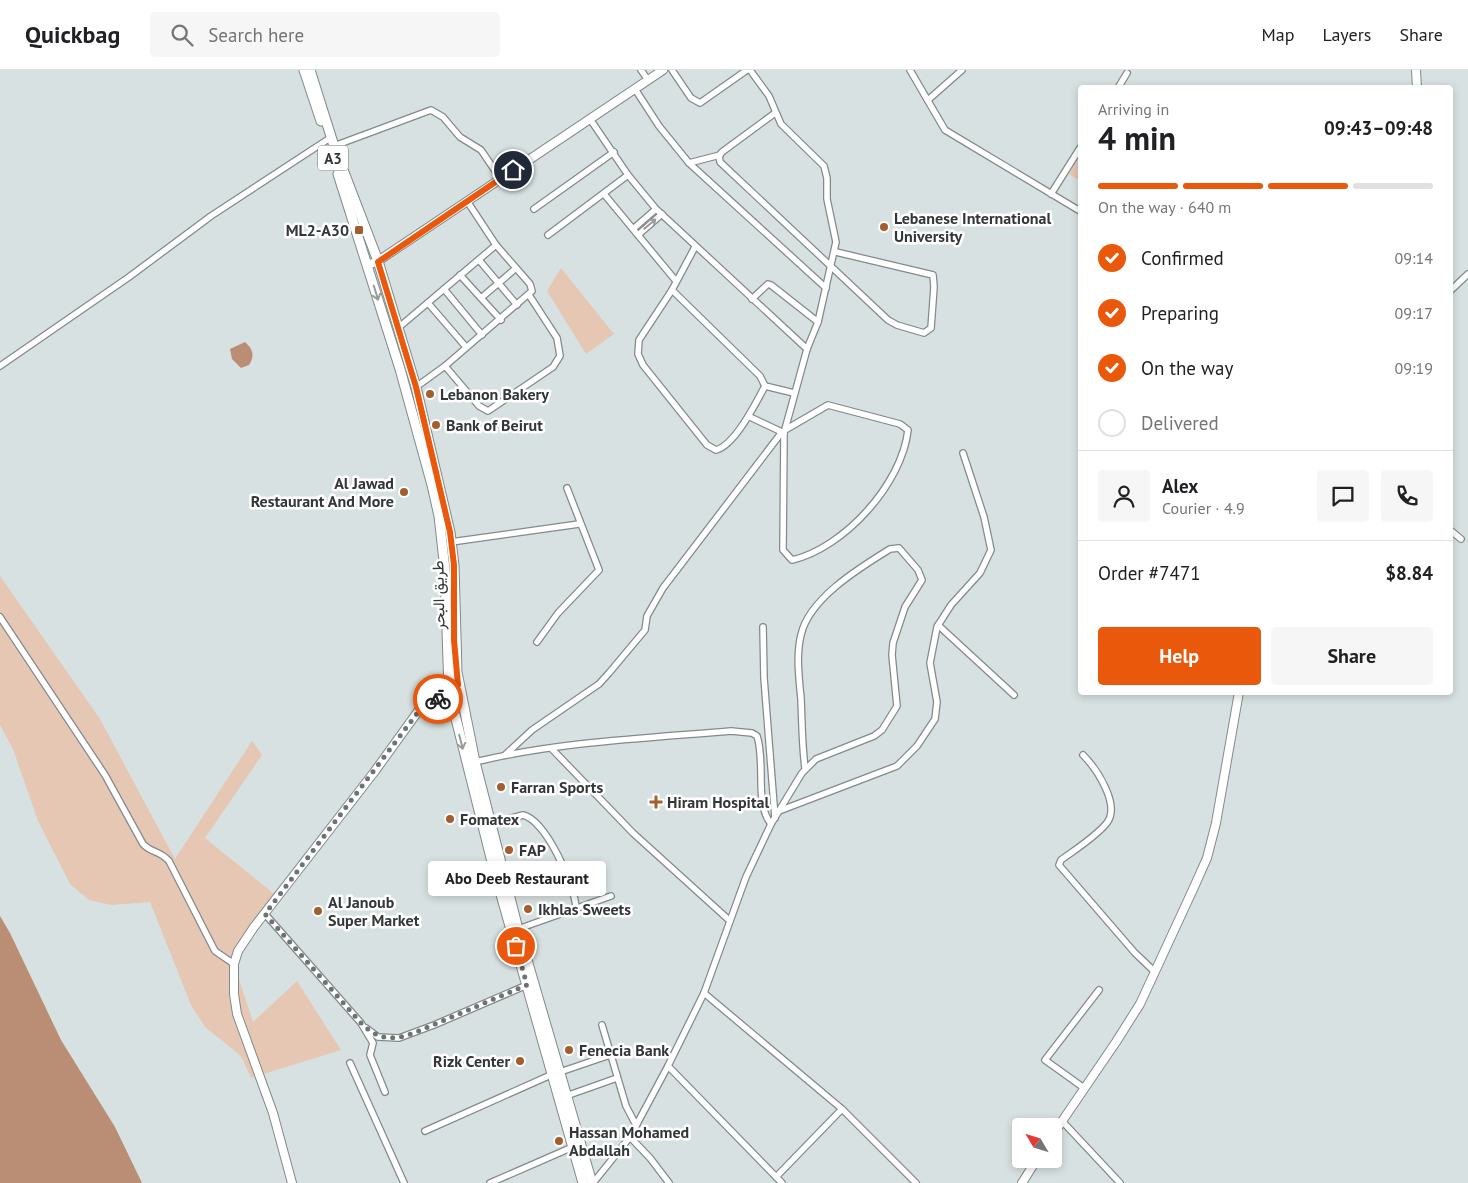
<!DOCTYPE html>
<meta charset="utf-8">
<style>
:root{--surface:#fff;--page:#f6f6f6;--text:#202124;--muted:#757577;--line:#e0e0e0;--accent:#ea580c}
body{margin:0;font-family:"PT Sans",Vazirmatn,sans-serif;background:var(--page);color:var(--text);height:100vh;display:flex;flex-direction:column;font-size:19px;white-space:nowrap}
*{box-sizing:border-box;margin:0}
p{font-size:16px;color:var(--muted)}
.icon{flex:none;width:28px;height:28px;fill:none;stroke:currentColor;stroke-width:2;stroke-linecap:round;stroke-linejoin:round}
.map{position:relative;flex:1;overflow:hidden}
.details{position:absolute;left:1078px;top:15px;width:375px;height:610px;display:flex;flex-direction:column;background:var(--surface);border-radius:5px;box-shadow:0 2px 8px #0003}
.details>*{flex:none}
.needle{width:32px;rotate:308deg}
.fabs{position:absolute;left:1012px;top:1048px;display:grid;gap:10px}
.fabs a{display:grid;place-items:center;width:50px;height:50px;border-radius:5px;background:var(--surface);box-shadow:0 2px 8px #0003;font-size:25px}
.pin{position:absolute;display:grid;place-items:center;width:42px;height:42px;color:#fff;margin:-21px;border:2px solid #fff;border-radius:50%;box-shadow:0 1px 5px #0007}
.courier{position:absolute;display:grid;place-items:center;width:50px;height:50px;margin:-25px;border:4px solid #ea580c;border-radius:50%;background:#fff;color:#222;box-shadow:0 1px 6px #0007}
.bubble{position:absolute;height:35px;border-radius:5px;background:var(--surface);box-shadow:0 2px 8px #0003;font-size:16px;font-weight:600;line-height:35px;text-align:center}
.headline em{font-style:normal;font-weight:600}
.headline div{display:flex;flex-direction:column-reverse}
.headline{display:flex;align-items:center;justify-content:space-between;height:85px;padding:0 20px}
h1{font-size:32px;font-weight:600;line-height:38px}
.bar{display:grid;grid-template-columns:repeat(4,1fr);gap:8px 5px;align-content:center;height:60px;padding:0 20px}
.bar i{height:6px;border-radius:4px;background:var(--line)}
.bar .current{background:var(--accent)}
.bar p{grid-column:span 4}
.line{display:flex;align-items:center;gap:12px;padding:0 20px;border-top:1px solid var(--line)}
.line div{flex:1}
.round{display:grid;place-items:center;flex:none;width:52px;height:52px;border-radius:5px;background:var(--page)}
ol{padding:0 20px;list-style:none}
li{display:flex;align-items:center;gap:15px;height:55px}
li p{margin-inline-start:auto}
li .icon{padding:5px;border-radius:50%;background:var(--accent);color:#fff;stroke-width:4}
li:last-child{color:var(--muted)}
li i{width:28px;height:28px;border:2px solid var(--line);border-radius:50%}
.action{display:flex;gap:10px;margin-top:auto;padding:10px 20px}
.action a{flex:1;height:58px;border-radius:5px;background:var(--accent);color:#fff;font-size:20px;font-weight:600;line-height:58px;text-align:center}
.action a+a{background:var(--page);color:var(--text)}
header{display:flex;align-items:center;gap:30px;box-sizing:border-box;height:70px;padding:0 25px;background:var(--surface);border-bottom:1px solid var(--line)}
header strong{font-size:24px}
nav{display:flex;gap:28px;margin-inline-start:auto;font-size:18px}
.search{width:350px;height:45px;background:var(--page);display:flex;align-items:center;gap:12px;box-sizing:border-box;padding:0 18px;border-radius:5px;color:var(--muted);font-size:19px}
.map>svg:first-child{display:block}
</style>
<header>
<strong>Quickbag</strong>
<div class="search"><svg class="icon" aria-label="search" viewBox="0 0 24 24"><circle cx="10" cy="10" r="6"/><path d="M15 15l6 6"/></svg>Search here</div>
<nav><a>Map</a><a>Layers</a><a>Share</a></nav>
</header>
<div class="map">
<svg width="1468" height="1113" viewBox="0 0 1468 1113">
<rect width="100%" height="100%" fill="#d8e1e1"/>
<!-- green -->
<g fill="#e6c7b4">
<polygon points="1080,87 1080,111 1069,104"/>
<polygon points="561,198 614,264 586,284 547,221"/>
<polygon points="0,506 100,649 175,789 252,671 262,685 205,768 278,827 254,857 234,894 253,952 297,911 341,980 251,1008 241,986 205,957 191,935 150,832 111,835 89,830 70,814 38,751 13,679 0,655"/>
</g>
<!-- water -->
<g fill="#ba8e74">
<path d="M245 272C253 279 255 286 249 295L241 298 232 289 230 279Z"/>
<polygon points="0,846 10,863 61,970 115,1057 142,1113 0,1113"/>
</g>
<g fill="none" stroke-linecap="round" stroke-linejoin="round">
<!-- minor casing -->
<g stroke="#828a8a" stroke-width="8">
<g id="minor">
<polyline points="641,0 648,10"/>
<polyline points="672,0 691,28 700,33 747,0"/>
<path d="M750 0 769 26 781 54 824 96 827 108V129L836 172 818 252 807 279 784 363 783 480 792 490C844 478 902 414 908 360L900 354 828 335 785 360"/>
<polyline points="910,0 945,60 1080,141"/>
<polyline points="1118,18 1127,3"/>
<polyline points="635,19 659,56 689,93 826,218"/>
<polyline points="928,30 962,0"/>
<polyline points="775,43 722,82 719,86 720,92 888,250 897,255 924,263 931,258 934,217 933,205 836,182"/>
<polyline points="590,49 628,105 656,139 807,279"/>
<polyline points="334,76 431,40 443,47 460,67 481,80 500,108"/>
<polyline points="689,93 720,85"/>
<polyline points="604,124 676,211"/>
<polyline points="1051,124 1080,78"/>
<polyline points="534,139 614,82"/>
<polyline points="633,159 656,139"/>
<polyline points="548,165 628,105"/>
<polyline points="638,165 662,144"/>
<path d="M695 177 672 220 639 270 638 284 643 295 707 375 716 380C735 375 756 333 765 316"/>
<polyline points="479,190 517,235"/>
<polyline points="460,205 501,250"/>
<polyline points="444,219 482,265"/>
<polyline points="672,220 760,306 765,316"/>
<polyline points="1450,221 1468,204"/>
<polyline points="481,228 515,199"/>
<polyline points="752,229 768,214 771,215 818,252"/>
<polyline points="428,233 466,277"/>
<polyline points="398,258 496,175"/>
<polyline points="0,296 129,207 211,146 327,70"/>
<polyline points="445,296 479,336 488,341 553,297 560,286 557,268 529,225"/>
<polyline points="765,316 794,323"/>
<polyline points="416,317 445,296 532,221 530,214 496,175 467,131"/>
<polyline points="750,347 784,363"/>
<polyline points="1450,460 1461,469"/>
<polyline points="451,472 579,454"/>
<path d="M0 547 105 705 143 774C151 783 159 780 169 791L215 881 234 894"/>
<polyline points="938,555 1014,625"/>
<polyline points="763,557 764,608 775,748"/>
<polyline points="537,572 558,543 599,500 567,418"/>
<polyline points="552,679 633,763 729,850"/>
<polyline points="505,685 532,660 599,614 609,603 645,560 647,546 663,518 782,362"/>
<path d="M1083 685C1096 698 1122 736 1106 754 1094 768 1076 779 1061 790L1059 795 1135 883 1155 902"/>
<path d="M475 692C557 672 647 668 731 661L752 663 757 666C766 693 754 733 771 754"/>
<polyline points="779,741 897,696 917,676 935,649 937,632 930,593 937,557 951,535 980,503 991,480 984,447 963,383"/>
<path d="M491 753 523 745C546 750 575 816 576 838"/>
<polyline points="265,844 361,953 373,973 370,985 385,1022"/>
<polyline points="518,859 611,826"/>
<polyline points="704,923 842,1039 916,1113"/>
<polyline points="602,955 626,1036 636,1055"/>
<polyline points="366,958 378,967 399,968 434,955 527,915"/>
<polyline points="350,993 404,1113"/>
<polyline points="668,996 782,1113"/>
<polyline points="560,1002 610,985"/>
<polyline points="1084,1018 1045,990 1099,920"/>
<polyline points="566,1026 617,1008"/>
<polyline points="1062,1051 1120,1113"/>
<polyline points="425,1061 553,1004"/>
<polyline points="630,1067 650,1088 669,1113"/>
<polyline points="776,1107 842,1039"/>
<polyline points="490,1113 575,1076"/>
<path d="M593 1113 630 1067 668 996 704 923 746 807 771 754 802 703 816 689 874 666 882 660 897 636 892 585 893 573 905 537 922 510 918 500 899 478 890 479C861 497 809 528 801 565 796 585 799 608 801 629 802 652 802 675 805 698"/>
</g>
</g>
<!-- secondary casing -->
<g stroke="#828a8a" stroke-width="10">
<g id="secondary">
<polyline points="1416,0 1417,18"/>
<polyline points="368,195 378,191 663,0"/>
<polyline points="424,637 459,615"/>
<polyline points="1054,1063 1116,972 1140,934 1195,815 1207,788 1216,753 1239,622"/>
<polyline points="292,1113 273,1043 237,944 234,924 234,894 238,881 254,857 375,701 432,622 451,606"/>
<polyline points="1022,1113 1037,1089"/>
</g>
</g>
<!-- trunk casing -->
<g stroke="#828a8a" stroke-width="11">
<g id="trunk">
<polyline points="304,0 321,51"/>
<polyline points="310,0 334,76 378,191 416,317 450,462 454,495 457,602 475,692 518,859 592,1113"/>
<polyline points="338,104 400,299 432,415 439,446 445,500 449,621 494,800 583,1113"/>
<polyline points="426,636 454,641"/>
</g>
</g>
<!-- minor -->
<use href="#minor" stroke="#fff" stroke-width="5.5"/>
<!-- secondary -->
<use href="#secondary" stroke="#fff" stroke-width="8"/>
<!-- trunk -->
<use href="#trunk" stroke="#fff" stroke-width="9"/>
</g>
<!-- one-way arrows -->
<defs><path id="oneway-shaft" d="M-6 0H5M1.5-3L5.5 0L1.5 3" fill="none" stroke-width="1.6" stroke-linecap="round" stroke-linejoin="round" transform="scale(1.25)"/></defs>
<g stroke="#999b9b">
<use href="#oneway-shaft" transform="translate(650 154) rotate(-40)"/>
<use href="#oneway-shaft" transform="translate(376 223) rotate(73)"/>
<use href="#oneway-shaft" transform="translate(461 672) rotate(76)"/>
</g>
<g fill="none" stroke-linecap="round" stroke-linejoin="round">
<!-- done -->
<path stroke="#6d7272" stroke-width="5" stroke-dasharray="0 9" d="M438 629 422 637 265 844 361 953C378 970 392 971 414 963L527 915 516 876"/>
<!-- route -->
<polyline stroke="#ea580c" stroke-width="6" points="438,629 458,615 454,570 454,495 450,462 416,317 378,192 513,100"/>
</g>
<!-- markers -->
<g fill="#a25e2f" stroke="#fff" stroke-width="2">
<circle cx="884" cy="157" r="5"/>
<rect x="354" y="155" width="10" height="10" rx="2.5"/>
<circle cx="430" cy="324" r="5"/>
<circle cx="436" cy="355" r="5"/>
<circle cx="404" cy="422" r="5"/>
<circle cx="501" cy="717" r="5"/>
<path d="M653.5 724.5h5v5h5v5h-5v5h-5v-5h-5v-5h5z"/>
<circle cx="450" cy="749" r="5"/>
<circle cx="509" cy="780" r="5"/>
<circle cx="528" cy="839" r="5"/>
<circle cx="318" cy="841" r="5"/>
<circle cx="569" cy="980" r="5"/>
<circle cx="520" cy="991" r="5"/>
<circle cx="559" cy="1071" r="5"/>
</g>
<g text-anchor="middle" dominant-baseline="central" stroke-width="5" stroke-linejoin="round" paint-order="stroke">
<!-- shield labels -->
<rect fill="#fff" stroke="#707373" stroke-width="1" x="318" y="75.5" width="30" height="25" rx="4"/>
<g font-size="15" font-weight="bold" fill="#333737">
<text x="333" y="88">A3</text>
</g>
<!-- poi labels -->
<g font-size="16" font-weight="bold" fill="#333737" stroke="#fff" text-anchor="start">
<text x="894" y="148">Lebanese International<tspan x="894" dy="18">University</tspan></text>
<text x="349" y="160" text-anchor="end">ML2-A30</text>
<text x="440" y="324">Lebanon Bakery</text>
<text x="446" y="355">Bank of Beirut</text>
<text x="394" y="413" text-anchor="end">Al Jawad<tspan x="394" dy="18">Restaurant And More</tspan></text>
<text x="511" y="717">Farran Sports</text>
<text x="667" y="732">Hiram Hospital</text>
<text x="460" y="749">Fomatex</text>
<text x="519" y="780">FAP</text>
<text x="328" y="832">Al Janoub<tspan x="328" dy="18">Super Market</tspan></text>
<text x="538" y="839">Ikhlas Sweets</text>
<text x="579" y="980">Fenecia Bank</text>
<text x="510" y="991" text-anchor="end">Rizk Center</text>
<text x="569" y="1062">Hassan Mohamed<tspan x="569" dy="18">Abdallah</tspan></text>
</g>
<!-- street labels -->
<g font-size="16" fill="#333737" stroke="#fff">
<text transform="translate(438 525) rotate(-91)">طريق البحر</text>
</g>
</g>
</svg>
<div class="fabs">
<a><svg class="needle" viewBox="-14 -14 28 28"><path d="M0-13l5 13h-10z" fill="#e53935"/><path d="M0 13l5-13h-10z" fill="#757577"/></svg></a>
</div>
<div class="pin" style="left:516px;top:876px;background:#ea580c"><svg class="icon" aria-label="bag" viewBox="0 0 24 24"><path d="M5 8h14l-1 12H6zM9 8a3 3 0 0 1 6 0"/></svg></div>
<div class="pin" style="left:513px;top:100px;background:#1f2937"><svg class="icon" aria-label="home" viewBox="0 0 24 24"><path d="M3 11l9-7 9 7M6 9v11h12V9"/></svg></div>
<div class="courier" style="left:438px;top:629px"><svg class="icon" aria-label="bike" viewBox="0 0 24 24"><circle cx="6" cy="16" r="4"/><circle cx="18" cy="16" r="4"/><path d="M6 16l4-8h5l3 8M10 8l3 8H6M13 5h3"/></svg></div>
<div class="bubble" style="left:428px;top:791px;width:178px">Abo Deeb Restaurant</div>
<section class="details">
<div class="headline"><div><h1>4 min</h1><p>Arriving in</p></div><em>09:43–09:48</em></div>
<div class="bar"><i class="current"></i><i class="current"></i><i class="current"></i><i></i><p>On the way · 640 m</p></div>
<ol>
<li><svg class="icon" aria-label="check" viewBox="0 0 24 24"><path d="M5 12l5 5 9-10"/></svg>Confirmed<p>09:14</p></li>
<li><svg class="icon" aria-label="check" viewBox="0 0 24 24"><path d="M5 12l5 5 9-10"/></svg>Preparing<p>09:17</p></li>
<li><svg class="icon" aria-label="check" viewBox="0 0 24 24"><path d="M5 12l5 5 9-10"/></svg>On the way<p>09:19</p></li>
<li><i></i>Delivered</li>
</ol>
<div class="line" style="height:90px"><a class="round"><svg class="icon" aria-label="person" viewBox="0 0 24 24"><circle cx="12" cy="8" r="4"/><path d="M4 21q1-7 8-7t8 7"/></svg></a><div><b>Alex</b><p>Courier · 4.9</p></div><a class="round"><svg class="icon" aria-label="chat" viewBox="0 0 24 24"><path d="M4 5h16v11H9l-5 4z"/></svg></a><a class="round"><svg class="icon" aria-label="phone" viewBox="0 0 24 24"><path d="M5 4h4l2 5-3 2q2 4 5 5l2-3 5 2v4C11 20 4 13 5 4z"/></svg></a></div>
<div class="line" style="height:65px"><div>Order #7471</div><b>$8.84</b></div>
<div class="action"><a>Help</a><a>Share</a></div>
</section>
</div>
